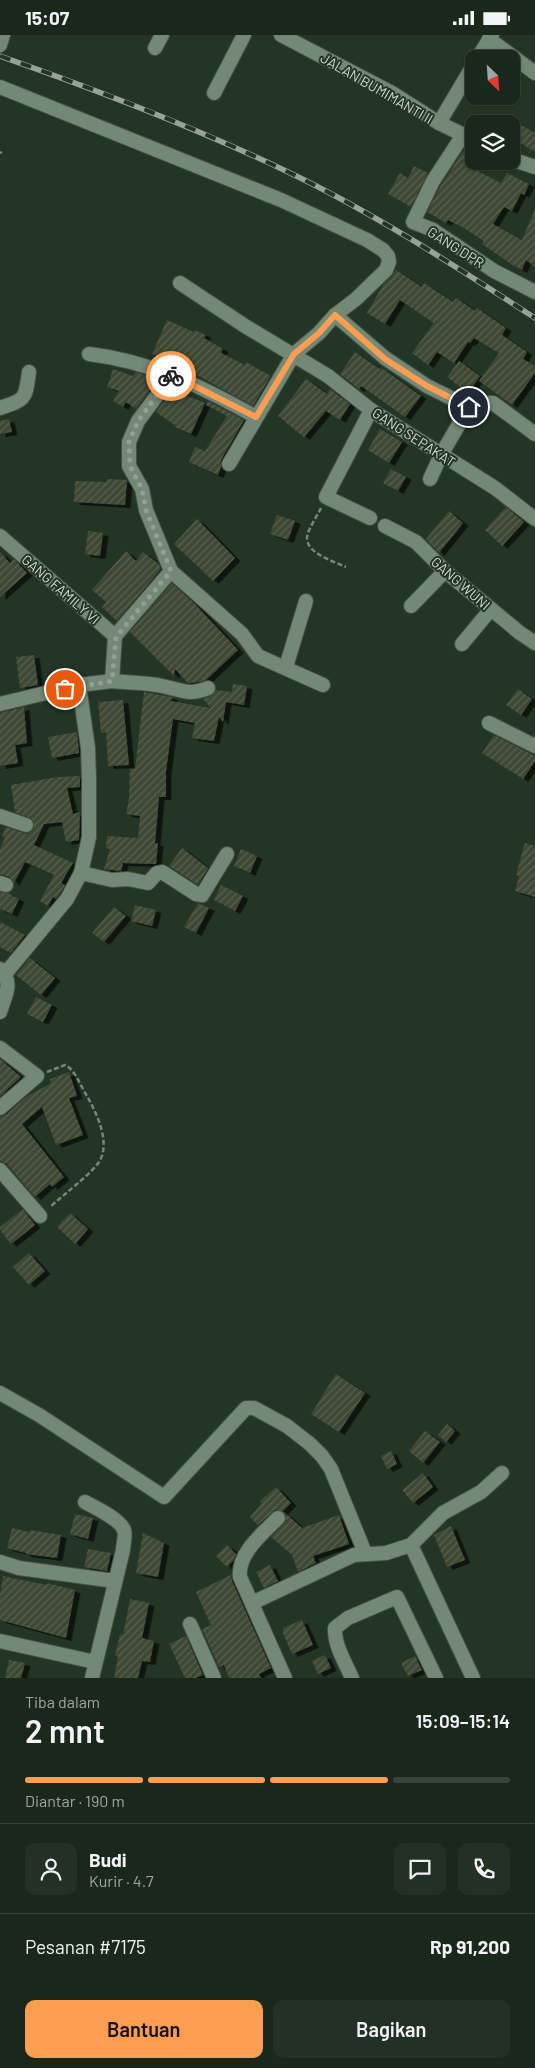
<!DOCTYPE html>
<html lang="id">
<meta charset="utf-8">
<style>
:root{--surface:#1a281c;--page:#233025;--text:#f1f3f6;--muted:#9fa6a3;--line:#38443b;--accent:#fb9e52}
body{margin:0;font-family:Barlow,sans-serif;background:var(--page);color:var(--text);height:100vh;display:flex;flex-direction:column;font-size:19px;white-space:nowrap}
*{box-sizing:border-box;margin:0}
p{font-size:16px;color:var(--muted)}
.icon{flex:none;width:28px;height:28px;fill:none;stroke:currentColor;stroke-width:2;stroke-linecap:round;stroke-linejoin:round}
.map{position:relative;height:1643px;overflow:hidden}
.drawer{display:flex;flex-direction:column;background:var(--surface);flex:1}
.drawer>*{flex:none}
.needle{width:32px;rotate:155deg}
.controls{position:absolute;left:465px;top:15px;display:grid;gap:10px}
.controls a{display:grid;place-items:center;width:55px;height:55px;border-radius:10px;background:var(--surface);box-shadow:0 1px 4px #0004,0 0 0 1px var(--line);font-size:25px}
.pin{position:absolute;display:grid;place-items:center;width:42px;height:42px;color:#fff;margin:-21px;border:2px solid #fff;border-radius:50%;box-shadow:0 1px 5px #0007}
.courier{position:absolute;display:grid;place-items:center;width:50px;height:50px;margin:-25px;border:4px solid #fb9e52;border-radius:50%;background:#fff;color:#222;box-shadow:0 1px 6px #0007}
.head em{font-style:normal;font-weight:600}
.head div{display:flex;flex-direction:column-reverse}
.head{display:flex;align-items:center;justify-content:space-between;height:85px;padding:0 25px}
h1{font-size:32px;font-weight:600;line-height:38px}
.bar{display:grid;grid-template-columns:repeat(4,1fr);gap:8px 5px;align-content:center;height:60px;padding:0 25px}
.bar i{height:6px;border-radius:4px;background:var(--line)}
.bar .on{background:var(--accent)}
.bar p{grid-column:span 4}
.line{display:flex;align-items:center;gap:12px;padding:0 25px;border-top:1px solid var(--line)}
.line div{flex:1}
.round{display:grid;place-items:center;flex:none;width:52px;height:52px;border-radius:10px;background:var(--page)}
.button{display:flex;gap:10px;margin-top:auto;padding:10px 25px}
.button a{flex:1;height:58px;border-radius:10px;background:var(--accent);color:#111;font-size:20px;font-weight:600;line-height:58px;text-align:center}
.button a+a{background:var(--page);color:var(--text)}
.status{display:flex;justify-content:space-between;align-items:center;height:35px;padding:0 25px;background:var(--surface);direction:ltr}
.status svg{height:14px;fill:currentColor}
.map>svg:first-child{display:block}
</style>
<div class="status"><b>15:07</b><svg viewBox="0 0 49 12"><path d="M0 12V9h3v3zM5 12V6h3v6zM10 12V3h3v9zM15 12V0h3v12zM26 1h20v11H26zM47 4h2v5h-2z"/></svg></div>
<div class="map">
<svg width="535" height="1643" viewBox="0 0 535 1643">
<defs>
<pattern id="building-hatch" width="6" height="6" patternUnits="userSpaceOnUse" patternTransform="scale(1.25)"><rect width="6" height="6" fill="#3d4833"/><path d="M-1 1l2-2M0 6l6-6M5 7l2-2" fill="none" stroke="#586250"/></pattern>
<filter id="shadow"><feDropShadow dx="5.5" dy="3" stdDeviation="0" flood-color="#0009"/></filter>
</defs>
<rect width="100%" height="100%" fill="#233525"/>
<!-- building -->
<g fill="url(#building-hatch)" filter="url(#shadow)">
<polygon points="511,84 535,98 535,117 516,105 511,114"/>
<polygon points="463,116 474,122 474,126 479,126 474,134 501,148 507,138 529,149 524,160 521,158 512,176 504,172 493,189 522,205 535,174 535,232 526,225 522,235 514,231 482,209 484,206 462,192 448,185 446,188 427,177 441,150"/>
<polygon points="414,131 428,138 411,172 388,159 400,138 408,143"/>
<polygon points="396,235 422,252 424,248 453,267 456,263 475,276 477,273 506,293 502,300 527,317 523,324 535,331 535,338 512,370 479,346 499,318 474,303 470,308 468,307 454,328 437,317 428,330 412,318 434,288 400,265 385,289 367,278 383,250 392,241"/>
<polygon points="167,285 194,297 195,295 206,300 204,303 223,314 221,318 245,330 246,327 271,341 253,371 195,339 196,336 152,319"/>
<polygon points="355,317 380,334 382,333 421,361 405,382 361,351 359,354 340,339"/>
<polygon points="459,326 480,341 468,358 447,342"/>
<polygon points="113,334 133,341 136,337 158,345 136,374 126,367 123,372 113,366 119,356 107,352"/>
<polygon points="306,344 327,359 330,354 350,369 340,385 326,376 304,402 278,381"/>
<polygon points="174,352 188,361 205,368 191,399 175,392 176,391 156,377"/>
<polygon points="208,366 244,385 221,425 221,432 218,440 189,427 195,412 205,416 227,381 206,370"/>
<polygon points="9,384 12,397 0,399 0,386"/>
<polygon points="380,394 402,407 389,428 368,415"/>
<polygon points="391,434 406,442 398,456 383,448"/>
<polygon points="107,444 127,445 125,470 74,467 75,446 107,447"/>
<polygon points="506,472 524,487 502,511 485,495"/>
<polygon points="449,476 463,488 439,518 426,504"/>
<polygon points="277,480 295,486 288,505 270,499"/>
<polygon points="197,484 235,523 213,546 174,509"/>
<polygon points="88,496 103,498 100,521 85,519"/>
<polygon points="126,516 136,526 143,517 159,529 161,534 117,586 102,572 106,567 92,555"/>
<polygon points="0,517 10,528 14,524 27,538 0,562"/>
<polygon points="172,548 194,568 238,615 206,645 199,647 188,648 175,634 174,641 130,597"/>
<polygon points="34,620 38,650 20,653 16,622"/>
<polygon points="233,649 247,651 244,670 226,667 223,687 219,682 214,706 192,703 195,688 173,684 166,736 166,762 159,762 155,808 158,808 156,829 123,828 121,836 104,834 110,814 106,813 107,801 138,803 140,781 126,779 129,764 130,734 135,734 144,657 172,662 171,666 211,673 203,664 211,661 216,655 232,657"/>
<polygon points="518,654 532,664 521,680 506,670"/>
<polygon points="123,665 129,730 108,731 106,697 101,698 98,667"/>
<polygon points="24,672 27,708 15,710 18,728 0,731 0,678"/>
<polygon points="77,697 79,718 52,723 48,702"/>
<polygon points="494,700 535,721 535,726 523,744 482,718"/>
<polygon points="80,741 80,752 67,753 73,779 80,777 79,805 66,807 62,787 44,789 34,810 73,828 61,848 65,850 60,859 56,864 53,862 48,871 40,866 54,840 25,827 14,848 9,842 0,839 0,814 5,803 2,801 6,792 27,799 34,792 32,784 15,777 11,750 58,742"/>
<polygon points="525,808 535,811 535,862 515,856 519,841 516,840"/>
<polygon points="182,813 208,833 198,850 169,831"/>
<polygon points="241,814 257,821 250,838 234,831"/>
<polygon points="221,850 243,861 235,876 214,865"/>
<polygon points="0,857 10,858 9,859 19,864 12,879 1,874 0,877"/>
<polygon points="198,868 209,873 196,898 184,892"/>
<polygon points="135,870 156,875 152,891 131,886"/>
<polygon points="114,872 126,881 104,907 92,898"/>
<polygon points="0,887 25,900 11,918 0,912"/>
<polygon points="30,923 55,943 41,960 16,940"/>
<polygon points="36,962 52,970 43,987 27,979"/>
<polygon points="0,1024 21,1042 0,1061"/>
<polygon points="69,1037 77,1061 69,1063 83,1100 56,1110 42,1072 22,1089 64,1142 52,1152 50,1149 35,1162 7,1129 0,1126 0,1082 6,1080 26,1062 51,1048 50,1044"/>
<polygon points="23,1174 35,1190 11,1209 0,1195 0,1192"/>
<polygon points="70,1178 88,1194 75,1209 57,1192"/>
<polygon points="29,1218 45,1236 29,1250 13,1232"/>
<polygon points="336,1339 365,1358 339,1397 311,1379"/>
<polygon points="447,1389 455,1396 446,1407 438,1400"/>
<polygon points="425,1396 440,1407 423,1428 409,1416"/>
<polygon points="391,1416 397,1429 387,1434 381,1421"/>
<polygon points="423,1438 433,1452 413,1468 402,1455"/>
<polygon points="276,1452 291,1468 283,1476 302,1493 339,1480 349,1509 313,1521 316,1528 298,1537 292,1520 271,1502 286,1486 285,1477 275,1475 258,1490 250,1482 262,1468 260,1466"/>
<polygon points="75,1479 93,1483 88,1504 70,1499"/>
<polygon points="451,1491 465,1525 447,1532 434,1500"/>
<polygon points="12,1493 29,1497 30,1495 61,1500 57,1523 26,1519 26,1518 7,1513"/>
<polygon points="143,1498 164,1508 158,1542 136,1538"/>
<polygon points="227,1510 236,1519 233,1526 227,1532 216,1521"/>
<polygon points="88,1514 111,1518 107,1536 84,1532"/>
<polygon points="270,1530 278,1546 264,1553 256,1537"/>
<polygon points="231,1540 232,1546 271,1633 259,1639 261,1643 229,1643 224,1630 219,1632 202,1594 211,1590 196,1557"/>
<polygon points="3,1541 47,1550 47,1548 75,1555 66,1603 0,1585 0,1559"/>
<polygon points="130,1564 149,1568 142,1603 154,1606 150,1627 142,1626 138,1643 114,1643 118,1621 115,1621 120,1599 123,1600"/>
<polygon points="302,1585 313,1610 292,1619 283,1598 283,1593"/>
<polygon points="186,1601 203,1640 195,1643 185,1643 169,1609"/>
<polygon points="325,1620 331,1633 318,1639 312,1626"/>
<polygon points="415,1621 422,1635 408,1641 401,1628"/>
<polygon points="9,1625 25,1628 21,1643 5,1643"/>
</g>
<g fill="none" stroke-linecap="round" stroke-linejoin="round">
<!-- minor casing -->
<g stroke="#425145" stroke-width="16">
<g id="minor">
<polyline points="281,0 392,58 439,88 474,105"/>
<polyline points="489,4 535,38"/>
<polyline points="0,10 3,0"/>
<polyline points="155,13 162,0"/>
<polyline points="477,24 492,0"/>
<polyline points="0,52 281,165 367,205 383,215 388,221 389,227 386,235 356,264 335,280 319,298 294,319 229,429"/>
<polyline points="214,58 244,0"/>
<polyline points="439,88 474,29"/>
<polyline points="463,100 433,146 413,187 433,195 494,236 535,257"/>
<polyline points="511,124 535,132"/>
<polyline points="180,248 245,291 328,341 371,375 495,453 535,484"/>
<polyline points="335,280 385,323 427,351 469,372 474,368 493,368 535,399"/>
<path d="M89 319C150 326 203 352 256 382"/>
<path d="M0 373C27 364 25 364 29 337"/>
<polyline points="430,444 441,420 469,372"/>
<polyline points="370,483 326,462 371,375"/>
<polyline points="385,491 416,507 445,536 520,598 535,608"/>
<polyline points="0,501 115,601 112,646 79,650 0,669"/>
<polyline points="171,536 242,599 258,621 323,650"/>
<polyline points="411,571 445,536"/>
<polyline points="115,601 171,536 146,475 142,454 129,431 129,407 138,386 173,339"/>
<polyline points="462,609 491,574"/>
<polyline points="286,632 306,566"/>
<path d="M112 646C128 648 146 647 162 651 182 655 188 661 208 653"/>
<polyline points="489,688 535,711"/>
<polyline points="0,781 26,790"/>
<polyline points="81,838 112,845 128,844 148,848 157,838 162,837 196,859 202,860 227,819"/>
<polyline points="0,848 6,850"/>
<path d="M0 934C14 947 5 961 0 977"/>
<polyline points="5,939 67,864 81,838 89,802 89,744 88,713 79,650"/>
<polyline points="0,1013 37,1041 0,1073"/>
<polyline points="0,1135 40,1181"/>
<polyline points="0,1358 39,1380 164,1462 246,1373 254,1373 287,1391 310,1409 322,1421 331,1434 365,1518"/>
<path d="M85 1467C96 1473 120 1484 124 1495 126 1500 123 1510 123 1515L92 1643"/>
<path d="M278 1483C263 1498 237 1519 240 1542L285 1643"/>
<polyline points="411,1510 473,1643"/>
<polyline points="0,1527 19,1533 115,1546"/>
<polyline points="252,1568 354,1520 386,1518 411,1510 443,1478 481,1457 502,1438"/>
<polyline points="190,1589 214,1643"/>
<polyline points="0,1606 95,1627"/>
<path d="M352 1643C345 1627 334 1610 335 1593L348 1583 397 1562 436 1643"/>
</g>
</g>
<!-- path -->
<g stroke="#788779" stroke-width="2.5" stroke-dasharray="5 2.5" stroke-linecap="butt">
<polyline points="0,117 2,118"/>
<path d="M321 473C317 481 311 490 308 498 301 517 333 526 346 532"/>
<path d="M47 1037 65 1030C75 1034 81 1052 87 1061 97 1079 111 1108 99 1127 91 1139 62 1161 50 1172"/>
</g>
<!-- minor -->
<use href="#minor" stroke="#738875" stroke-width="14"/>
<!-- rail casing -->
<g stroke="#96a397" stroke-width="5.5">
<path id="rail" d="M0 21C97 55 195 92 288 137 374 178 455 231 535 283"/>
</g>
<!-- rail -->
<use href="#rail" stroke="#233525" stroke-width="4" stroke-dasharray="11" stroke-linecap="butt"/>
</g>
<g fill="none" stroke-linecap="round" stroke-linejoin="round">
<!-- done -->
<polyline stroke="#93a195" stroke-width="5" stroke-dasharray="0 9" points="65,654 112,646 116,602 171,536 146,475 142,454 130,431 129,407 138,386 171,341"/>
<!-- route -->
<polyline stroke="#fb9e52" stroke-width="6" points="171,341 173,340 256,382 294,319 319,298 335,280 385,324 427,351 469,372"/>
</g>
<g text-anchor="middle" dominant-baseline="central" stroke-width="4" stroke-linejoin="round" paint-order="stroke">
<!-- street labels -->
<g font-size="14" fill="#d0dbd1" stroke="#233525">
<text transform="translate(377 53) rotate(30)">JALAN BUMIMANTI II</text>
<text transform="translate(456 212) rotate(32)">GANG DPR</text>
<text transform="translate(414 402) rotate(33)">GANG SEPAKAT</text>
<text transform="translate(461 548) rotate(41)">GANG WUNI</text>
<text transform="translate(61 554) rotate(41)">GANG FAMILY VI</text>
</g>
</g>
</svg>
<div class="controls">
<a><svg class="needle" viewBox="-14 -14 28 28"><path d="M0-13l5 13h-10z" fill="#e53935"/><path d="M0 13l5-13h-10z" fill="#9fa6a3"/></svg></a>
<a><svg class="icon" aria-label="layers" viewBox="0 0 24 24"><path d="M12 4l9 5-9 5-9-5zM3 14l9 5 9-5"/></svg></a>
</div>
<div class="pin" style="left:65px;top:654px;background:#ea580c"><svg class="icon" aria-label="bag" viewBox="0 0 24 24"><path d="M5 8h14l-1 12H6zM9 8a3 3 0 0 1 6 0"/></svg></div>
<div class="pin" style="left:469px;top:372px;background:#1f2937"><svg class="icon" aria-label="home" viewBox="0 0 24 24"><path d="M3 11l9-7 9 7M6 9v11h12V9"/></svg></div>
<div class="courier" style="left:171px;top:341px"><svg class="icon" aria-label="bike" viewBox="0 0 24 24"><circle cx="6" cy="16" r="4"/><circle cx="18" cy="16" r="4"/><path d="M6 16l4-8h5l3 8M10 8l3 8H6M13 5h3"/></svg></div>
</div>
<section class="drawer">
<div class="head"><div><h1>2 mnt</h1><p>Tiba dalam</p></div><em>15:09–15:14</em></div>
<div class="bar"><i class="on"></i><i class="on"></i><i class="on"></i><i></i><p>Diantar · 190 m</p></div>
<div class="line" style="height:90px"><a class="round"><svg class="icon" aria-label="person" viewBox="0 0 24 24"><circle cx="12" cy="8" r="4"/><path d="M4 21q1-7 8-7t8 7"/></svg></a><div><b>Budi</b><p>Kurir · 4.7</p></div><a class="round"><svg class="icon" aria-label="chat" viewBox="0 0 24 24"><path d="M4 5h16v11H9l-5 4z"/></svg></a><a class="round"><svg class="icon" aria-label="phone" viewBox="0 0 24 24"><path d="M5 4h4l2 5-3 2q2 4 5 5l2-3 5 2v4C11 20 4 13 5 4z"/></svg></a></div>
<div class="line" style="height:65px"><div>Pesanan #7175</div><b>Rp 91,200</b></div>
<div class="button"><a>Bantuan</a><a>Bagikan</a></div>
</section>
